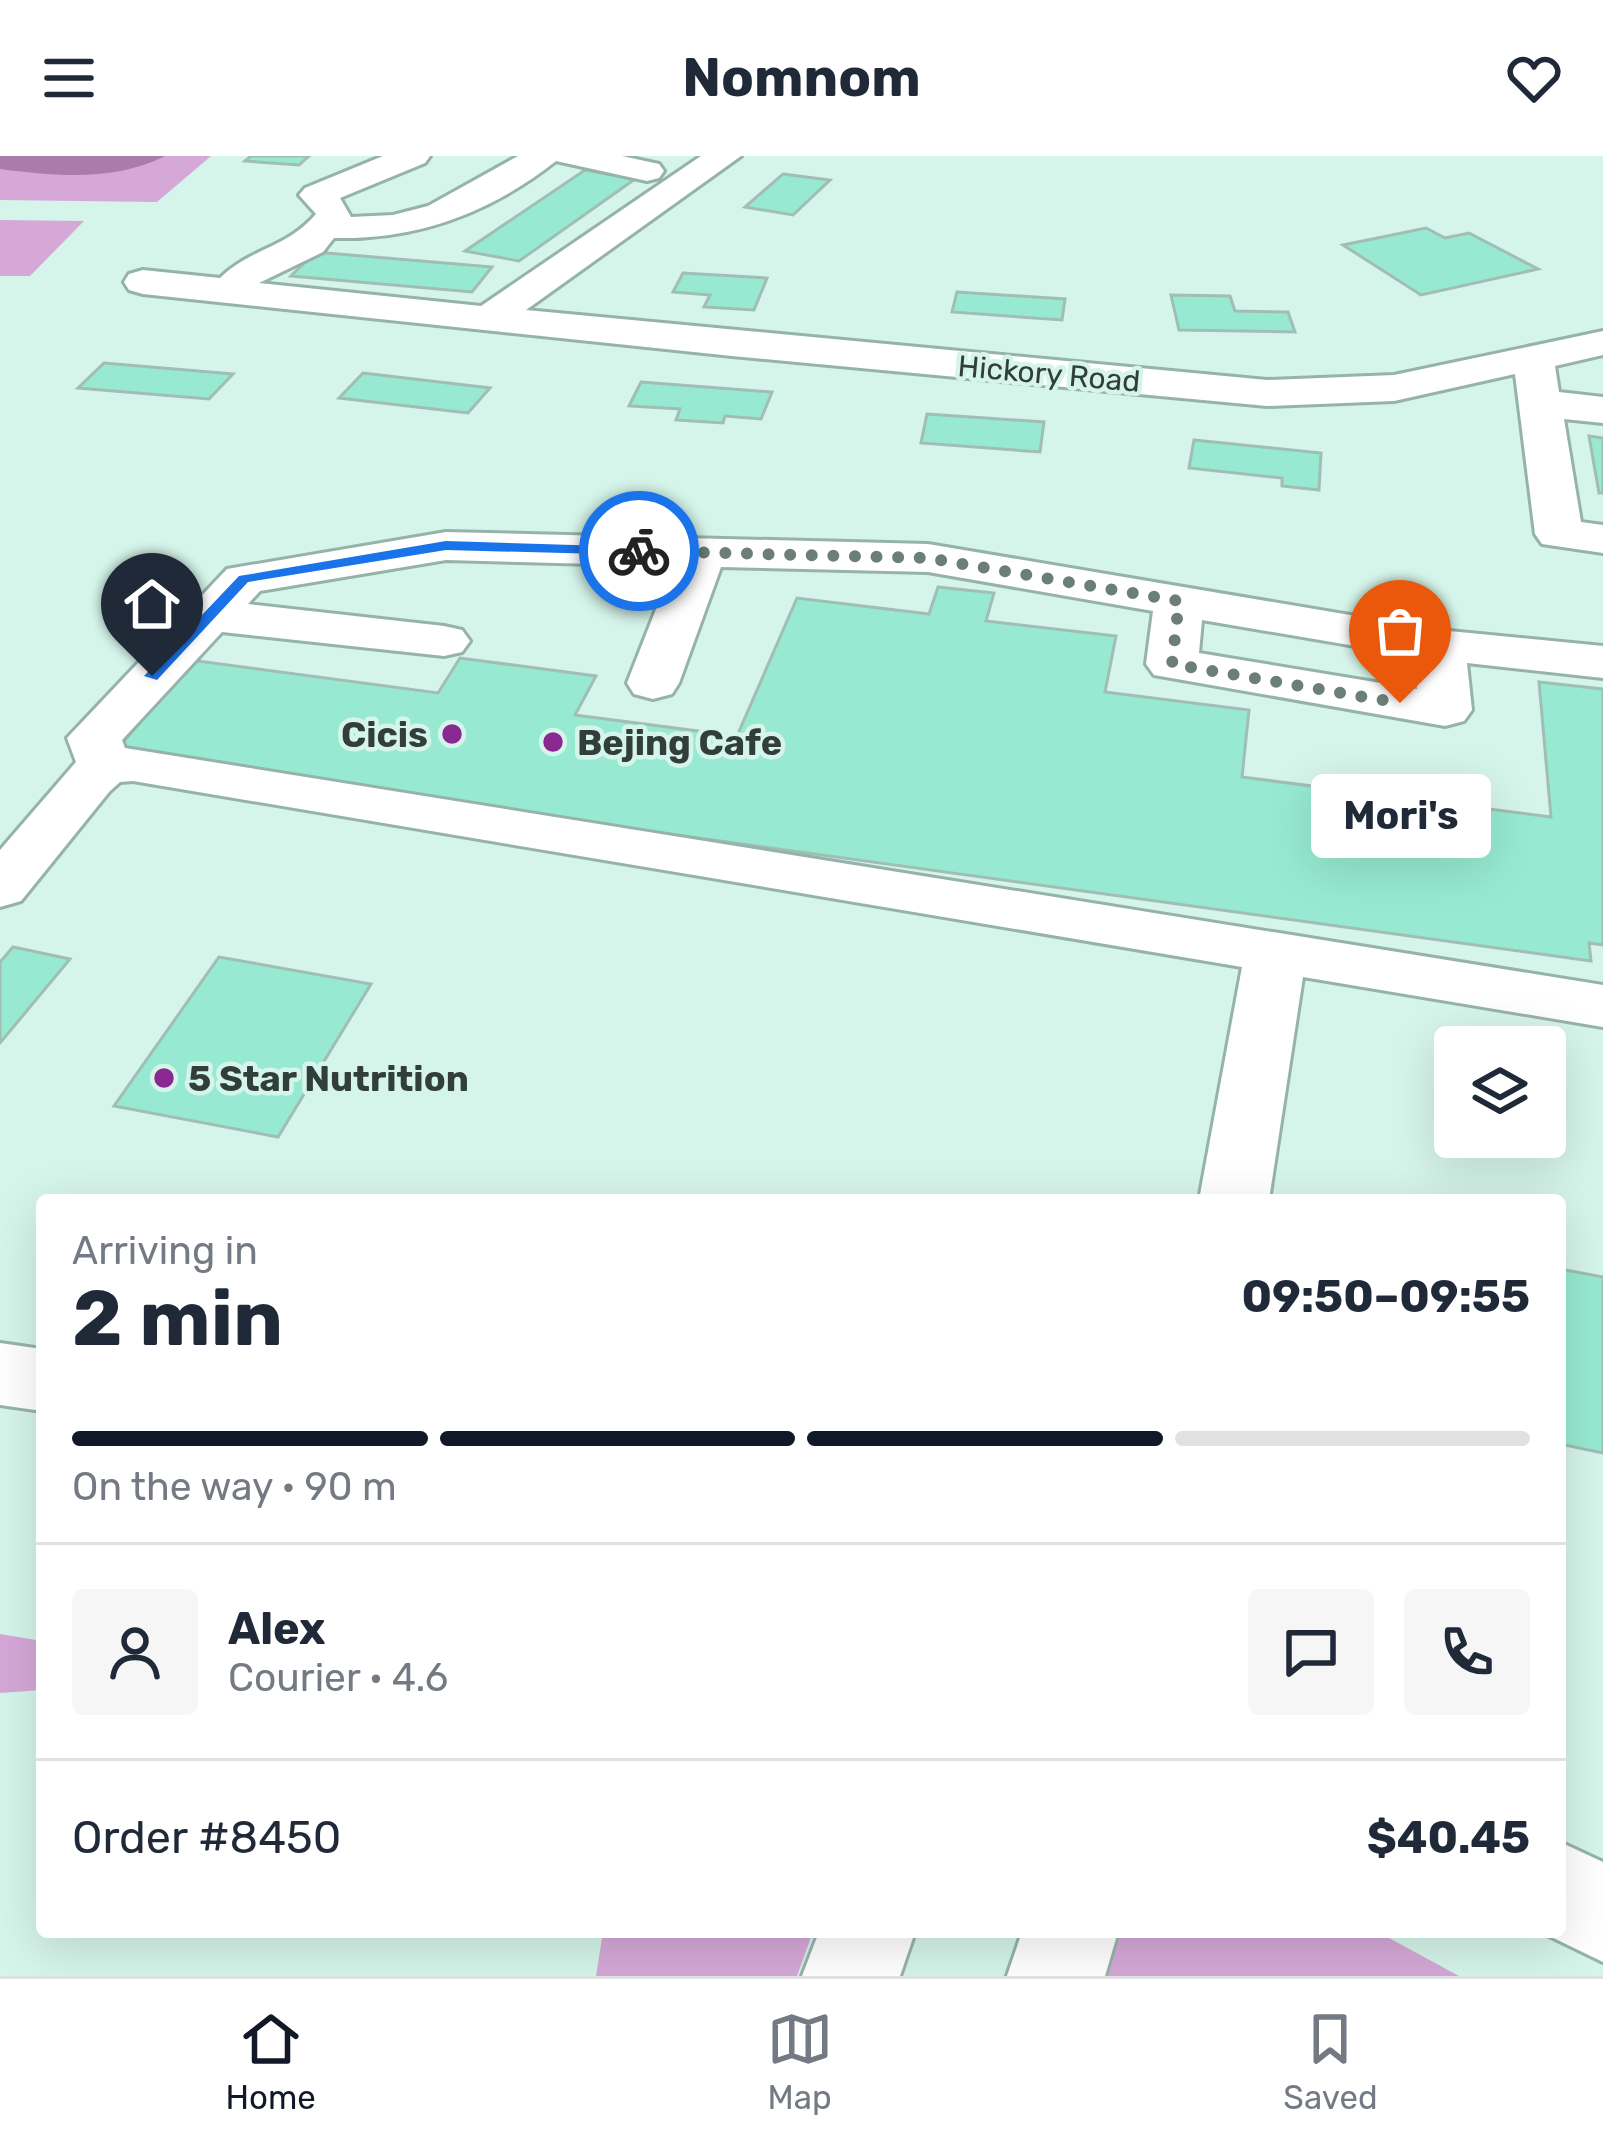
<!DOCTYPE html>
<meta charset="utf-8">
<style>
:root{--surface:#fff;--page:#f6f6f7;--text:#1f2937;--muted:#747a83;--line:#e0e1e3;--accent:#111827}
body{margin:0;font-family:Rubik,sans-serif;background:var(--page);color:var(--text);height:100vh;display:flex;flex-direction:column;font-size:45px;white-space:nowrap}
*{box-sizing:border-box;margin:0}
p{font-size:39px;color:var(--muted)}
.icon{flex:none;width:66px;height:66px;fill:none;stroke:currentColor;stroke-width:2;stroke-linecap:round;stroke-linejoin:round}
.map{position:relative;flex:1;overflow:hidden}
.sheet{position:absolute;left:36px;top:1038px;width:1530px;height:744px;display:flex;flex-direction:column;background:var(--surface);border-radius:12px;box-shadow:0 12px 48px #0002}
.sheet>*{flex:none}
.fabs{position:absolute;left:1434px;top:870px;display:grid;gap:24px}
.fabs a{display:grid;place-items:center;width:132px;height:132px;border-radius:12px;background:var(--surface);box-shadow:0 12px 48px #0002;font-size:60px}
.pin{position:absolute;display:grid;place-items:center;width:102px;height:102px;color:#fff;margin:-123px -51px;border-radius:50% 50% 50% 0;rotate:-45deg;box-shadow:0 0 12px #0007}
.pin .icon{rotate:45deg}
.courier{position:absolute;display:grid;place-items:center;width:120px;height:120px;margin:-60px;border:9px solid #1a73e8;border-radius:50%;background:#fff;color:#222;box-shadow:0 3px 15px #0007}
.bubble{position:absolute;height:84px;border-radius:12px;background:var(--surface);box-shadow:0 12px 48px #0002;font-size:39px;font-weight:700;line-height:84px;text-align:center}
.summary em{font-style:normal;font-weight:700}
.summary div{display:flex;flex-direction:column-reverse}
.summary{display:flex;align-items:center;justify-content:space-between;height:204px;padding:0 36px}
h1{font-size:78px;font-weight:700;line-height:90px}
.bar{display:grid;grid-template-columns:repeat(4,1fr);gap:18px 12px;align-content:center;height:144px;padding:0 36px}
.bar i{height:15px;border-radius:9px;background:var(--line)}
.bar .active{background:var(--accent)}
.bar p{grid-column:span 4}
.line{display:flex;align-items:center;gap:30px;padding:0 36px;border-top:3px solid var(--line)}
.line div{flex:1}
.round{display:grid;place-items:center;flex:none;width:126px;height:126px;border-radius:12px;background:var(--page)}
header{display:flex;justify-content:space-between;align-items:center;height:156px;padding:0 36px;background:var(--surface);font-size:54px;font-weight:700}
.tabs{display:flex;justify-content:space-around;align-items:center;height:168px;border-top:3px solid var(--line);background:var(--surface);font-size:33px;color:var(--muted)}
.tabs a{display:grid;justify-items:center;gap:6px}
.tabs .active{color:var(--accent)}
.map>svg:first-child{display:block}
</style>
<header><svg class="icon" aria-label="menu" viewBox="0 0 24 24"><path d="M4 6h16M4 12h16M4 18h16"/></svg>Nomnom<svg class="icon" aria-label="heart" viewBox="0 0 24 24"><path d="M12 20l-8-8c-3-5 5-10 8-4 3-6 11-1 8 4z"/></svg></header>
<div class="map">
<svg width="1603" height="1820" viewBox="0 0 1603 1820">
<rect width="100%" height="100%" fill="#d5f4ea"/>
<!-- green -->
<g fill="#d5a8d7">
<polygon points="0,0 211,0 157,46 0,44"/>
<polygon points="0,64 84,65 30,120 0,120"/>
<polygon points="0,1478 42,1485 42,1534 0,1537"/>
<polygon points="603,1776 813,1776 797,1820 596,1820"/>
<polygon points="1121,1776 1378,1776 1459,1820 1107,1820"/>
</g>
<!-- water -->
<path fill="#aa7cac" d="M0 0H165C114 26 55 20 0 13Z"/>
<!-- building -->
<g fill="#97ead1" stroke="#a0beb4" stroke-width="3">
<polygon points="251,0 309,0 299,9 245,5"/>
<polygon points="585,14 635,23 519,105 465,95"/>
<polygon points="783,18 830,24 793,59 745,51"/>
<polygon points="1426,72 1445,82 1469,77 1538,113 1421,139 1343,89"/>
<polygon points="315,96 492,111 472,136 291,120"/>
<polygon points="683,117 767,122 754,154 704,151 710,139 673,136"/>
<polygon points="957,136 1065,143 1062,164 952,156"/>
<polygon points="1171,139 1230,140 1235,155 1288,156 1295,176 1179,174"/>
<polygon points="104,207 233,218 209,243 78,232"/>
<polygon points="363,217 490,232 468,257 339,242"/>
<polygon points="641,226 772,236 761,263 725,260 723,267 676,264 680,253 629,250"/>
<polygon points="927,258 1044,266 1040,296 921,287"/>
<polygon points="1589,280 1603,282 1603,337 1599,337"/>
<polygon points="1194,284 1321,297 1319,334 1282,330 1282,322 1189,312"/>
<polygon points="938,431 994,437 986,465 1116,480 1105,536 1249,554 1242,621 1551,661 1539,526 1603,533 1603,789 1589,787 1591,805 111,601 191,504 438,537 460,502 596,520 575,559 737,580 797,442 929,458"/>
<polygon points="13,791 70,803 0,887 0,806"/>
<polygon points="219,801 371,828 278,981 114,950"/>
<polygon points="1560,1113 1603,1121 1603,1297 1560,1288"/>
</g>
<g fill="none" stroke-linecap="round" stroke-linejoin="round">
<!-- minor casing -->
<g stroke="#96b3aa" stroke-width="6">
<g id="minor">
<path d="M383 0H430L425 7 340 42 351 61 393 59 428 50 518 0H622L659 8 664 15 659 22 647 25 556 5C490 57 418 84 334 82L323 96 259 127 481 150 701 0H741L526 154 1267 224 1394 219 1603 175V199L1555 210 1559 236 1603 241V267L1564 263 1581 366 1603 369V397L1542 388 1535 378 1515 218 1394 245 1267 250 732 200 143 138 129 134 124 126 129 118 143 114 220 122C252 91 286 93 316 58L299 39 305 32Z"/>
<path d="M446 376 928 388 1439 474 1603 490V522L1467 507 1472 554 1464 565 1445 570 1154 519 1146 508 1153 455 928 416 721 411 679 527 672 538 653 543 634 538 627 527 673 410 446 404 260 435 248 448 444 470 462 474 470 485 462 496 444 500 222 476 122 584 125 592 1603 829V871L1303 821 1269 1044H1199L1242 811 133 625 120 626 109 636 21 745 0 751V694L76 606 67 582 227 413ZM1202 464 1414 500 1417 533 1199 497Z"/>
<polygon points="0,1187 42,1193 42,1255 0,1249"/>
<polygon points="1560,1686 1603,1706 1603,1806 1541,1776 1560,1776"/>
<polygon points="819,1776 915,1776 900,1820 802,1820"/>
<polygon points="1022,1776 1118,1776 1105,1820 1007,1820"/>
</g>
</g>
<!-- minor -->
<use href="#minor" fill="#fff" fill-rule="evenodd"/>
</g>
<!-- route -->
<polygon fill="#1a73e8" points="446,385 639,391 646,395 639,399 446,394 248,426 157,524 144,520 239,420"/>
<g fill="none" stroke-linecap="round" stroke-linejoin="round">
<!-- done -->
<polyline stroke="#6b7e78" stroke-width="12" stroke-dasharray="0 21.6" points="639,395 928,402 1179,445 1172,508 1400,547"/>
</g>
<!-- markers -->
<g fill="#8a2891" stroke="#d5f4ea" stroke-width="4.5">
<circle cx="452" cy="578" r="12"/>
<circle cx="553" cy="586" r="12"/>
<circle cx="164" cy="922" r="12"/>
</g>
<g text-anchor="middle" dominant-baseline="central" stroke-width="9" stroke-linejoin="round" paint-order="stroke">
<!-- far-street labels -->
<g font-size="30" fill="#323e3a" stroke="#d5f4ea">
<text transform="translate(1049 218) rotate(5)">Hickory Road</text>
</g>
<!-- poi labels -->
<g font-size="36" font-weight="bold" fill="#323e3a" stroke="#d5f4ea" text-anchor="start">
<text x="428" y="578" text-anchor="end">Cicis</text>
<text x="577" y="586">Bejing Cafe</text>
<text x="188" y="922">5 Star Nutrition</text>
</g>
</g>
</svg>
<div class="fabs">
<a><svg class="icon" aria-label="layers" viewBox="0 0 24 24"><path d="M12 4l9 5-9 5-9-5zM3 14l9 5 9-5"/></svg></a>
</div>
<div class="pin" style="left:1400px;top:547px;background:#ea580c"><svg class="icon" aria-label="bag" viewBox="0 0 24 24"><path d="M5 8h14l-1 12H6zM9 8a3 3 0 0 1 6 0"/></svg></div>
<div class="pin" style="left:152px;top:520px;background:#1f2937"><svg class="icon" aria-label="home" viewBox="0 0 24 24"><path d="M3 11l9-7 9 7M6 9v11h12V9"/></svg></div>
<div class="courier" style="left:639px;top:395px"><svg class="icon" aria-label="bike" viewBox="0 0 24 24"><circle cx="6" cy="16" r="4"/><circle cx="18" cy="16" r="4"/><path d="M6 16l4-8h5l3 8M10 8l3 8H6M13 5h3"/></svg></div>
<div class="bubble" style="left:1311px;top:618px;width:180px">Mori's</div>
<section class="sheet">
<div class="summary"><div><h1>2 min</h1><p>Arriving in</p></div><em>09:50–09:55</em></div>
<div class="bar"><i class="active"></i><i class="active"></i><i class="active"></i><i></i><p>On the way · 90 m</p></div>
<div class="line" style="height:216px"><a class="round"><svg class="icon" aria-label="person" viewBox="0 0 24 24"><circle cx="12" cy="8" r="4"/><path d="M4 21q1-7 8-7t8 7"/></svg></a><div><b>Alex</b><p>Courier · 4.6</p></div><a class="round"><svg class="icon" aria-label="chat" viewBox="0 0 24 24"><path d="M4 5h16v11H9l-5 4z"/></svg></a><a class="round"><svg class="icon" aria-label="phone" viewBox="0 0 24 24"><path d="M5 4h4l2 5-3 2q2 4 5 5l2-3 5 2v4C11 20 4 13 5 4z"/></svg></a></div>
<div class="line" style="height:156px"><div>Order #8450</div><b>$40.45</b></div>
</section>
</div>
<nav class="tabs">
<a class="active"><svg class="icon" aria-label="home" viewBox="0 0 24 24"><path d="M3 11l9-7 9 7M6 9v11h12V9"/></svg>Home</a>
<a><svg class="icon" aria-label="map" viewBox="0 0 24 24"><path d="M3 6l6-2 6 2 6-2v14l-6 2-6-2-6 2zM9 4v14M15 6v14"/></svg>Map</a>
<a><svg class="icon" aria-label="saved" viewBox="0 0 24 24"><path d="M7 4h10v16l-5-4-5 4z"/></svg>Saved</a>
</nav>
